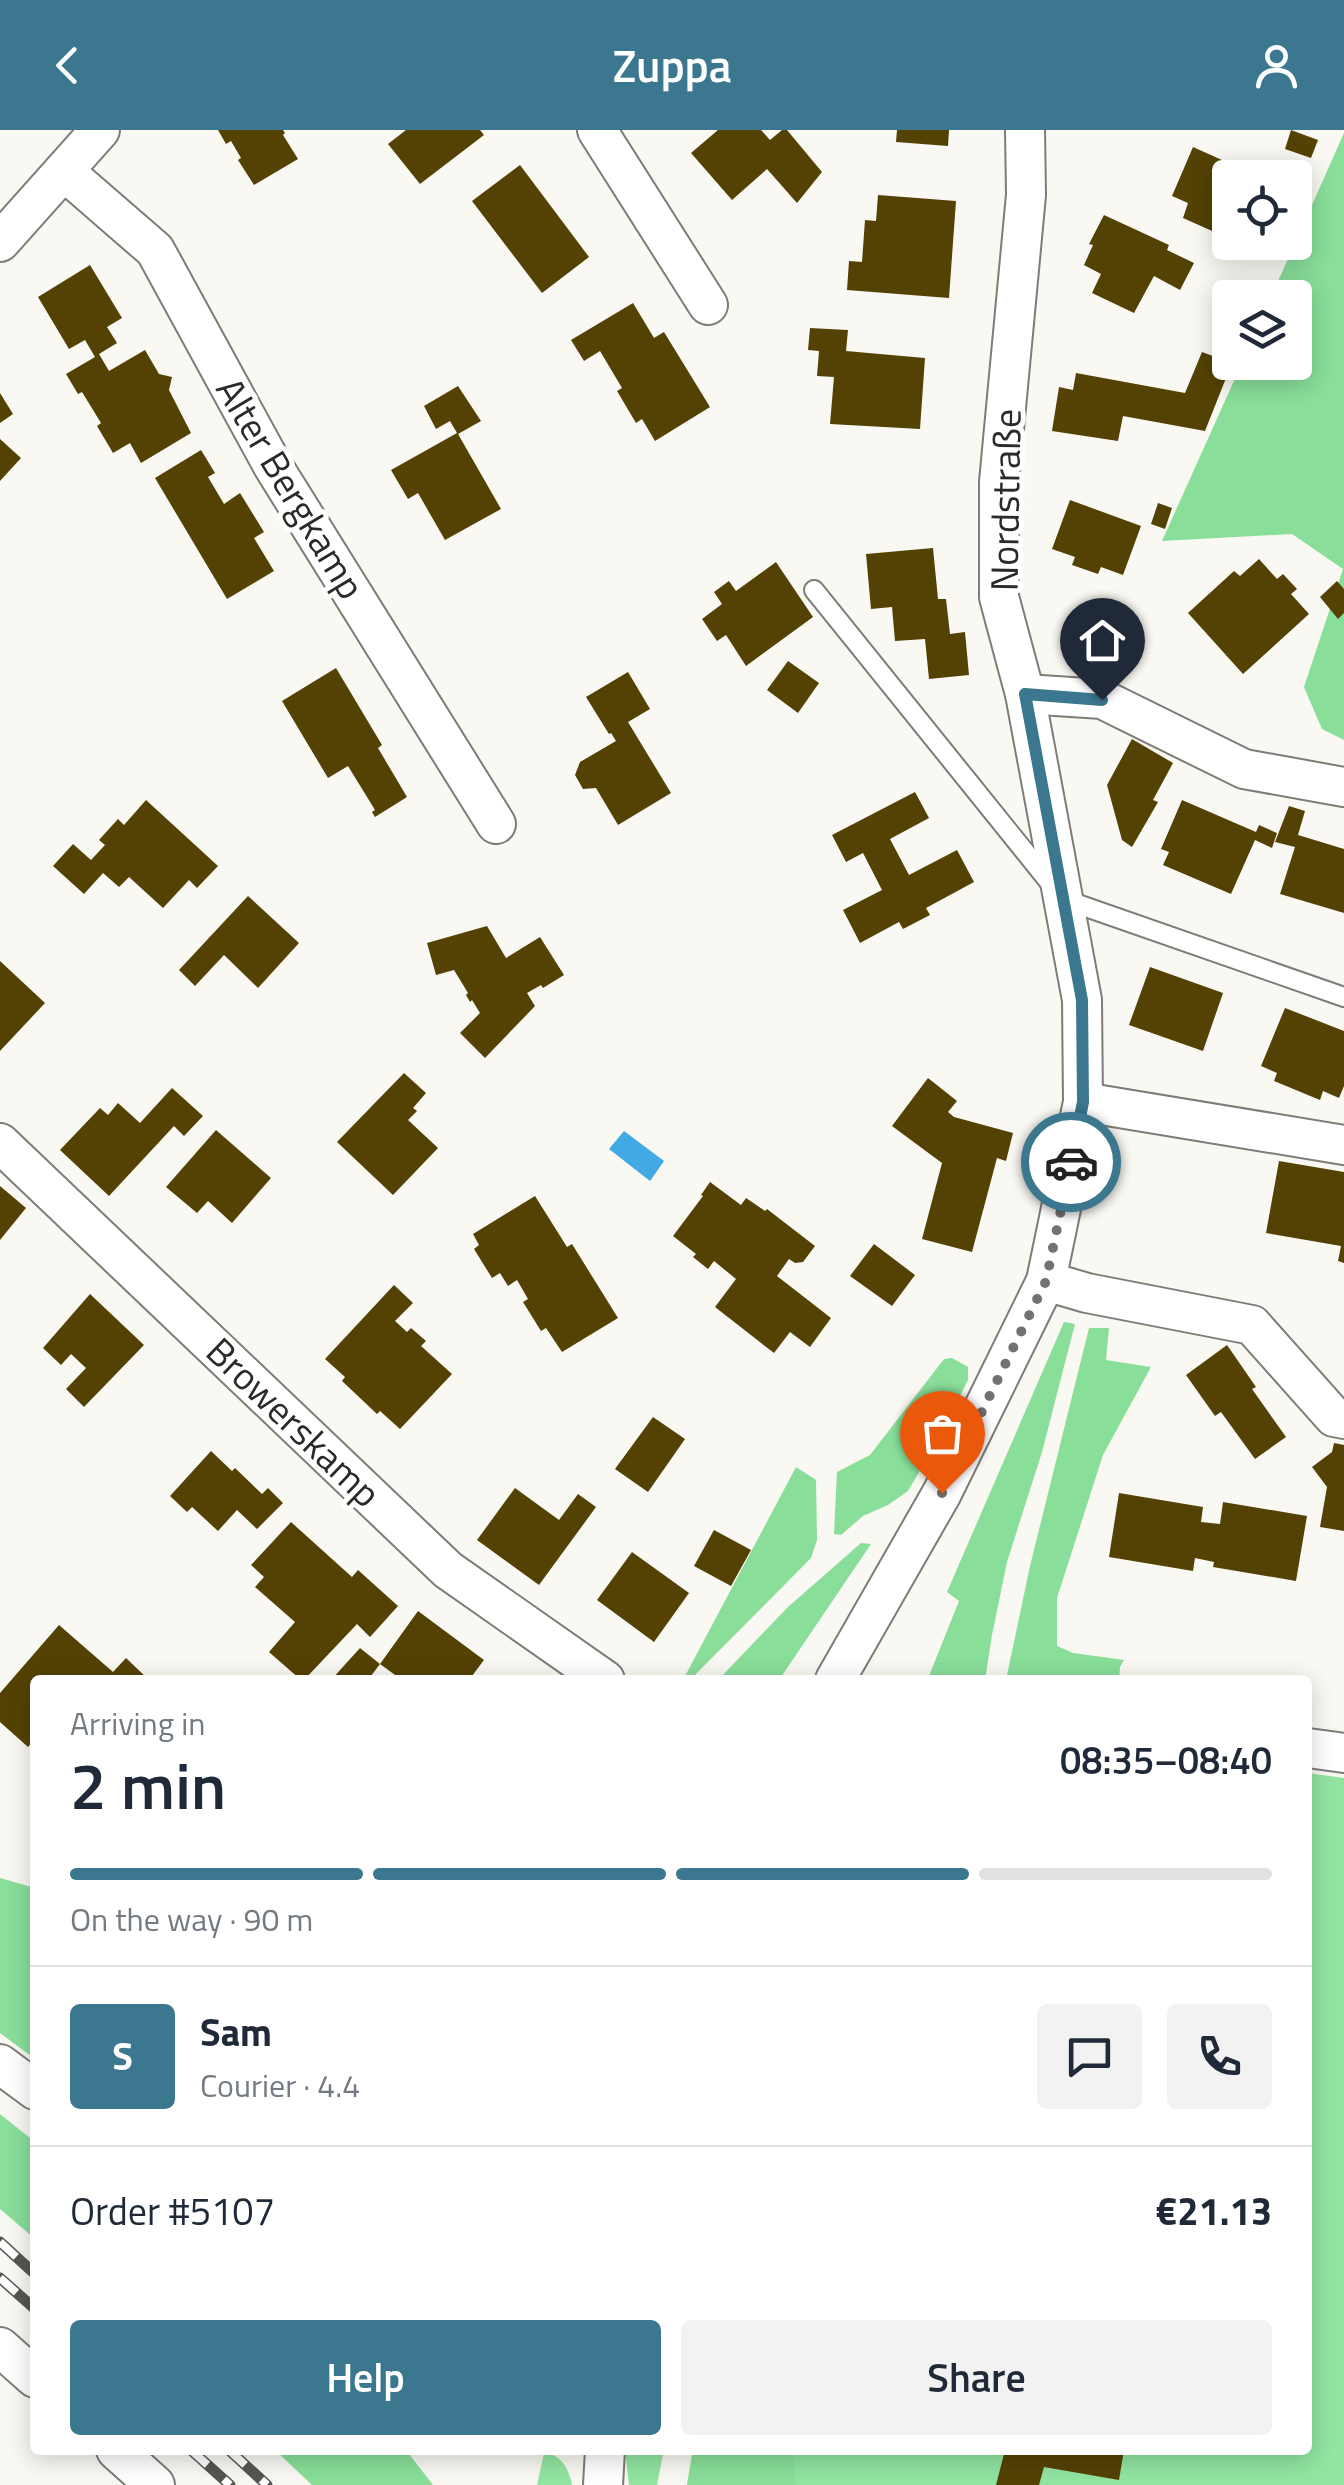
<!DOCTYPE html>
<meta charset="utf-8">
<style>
:root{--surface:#fff;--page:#f2f2f3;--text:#1f2937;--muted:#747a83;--line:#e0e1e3;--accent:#3b778f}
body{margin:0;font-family:"Titillium Web",sans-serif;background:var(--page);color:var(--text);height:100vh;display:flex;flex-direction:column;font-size:38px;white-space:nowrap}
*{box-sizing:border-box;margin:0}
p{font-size:32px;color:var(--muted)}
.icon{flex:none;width:55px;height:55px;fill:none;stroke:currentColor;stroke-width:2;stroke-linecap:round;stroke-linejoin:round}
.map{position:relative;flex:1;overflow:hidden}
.sheet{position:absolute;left:30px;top:1545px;width:1282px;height:780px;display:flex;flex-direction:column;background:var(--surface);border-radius:10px;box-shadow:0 5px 25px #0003}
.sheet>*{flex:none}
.fabs{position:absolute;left:1212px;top:30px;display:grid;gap:20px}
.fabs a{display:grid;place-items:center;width:100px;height:100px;border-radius:10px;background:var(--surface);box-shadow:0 5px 25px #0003;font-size:50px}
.pin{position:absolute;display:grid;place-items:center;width:85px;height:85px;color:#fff;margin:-102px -42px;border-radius:50% 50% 50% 0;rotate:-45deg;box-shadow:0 0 10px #0007}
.pin .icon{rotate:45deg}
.courier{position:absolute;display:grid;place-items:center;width:100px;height:100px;margin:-50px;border:8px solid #3b778f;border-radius:50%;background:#fff;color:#222;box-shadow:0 2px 12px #0007}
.summary em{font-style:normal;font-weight:600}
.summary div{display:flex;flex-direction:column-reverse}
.summary{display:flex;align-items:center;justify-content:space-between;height:170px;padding:0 40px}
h1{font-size:65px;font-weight:600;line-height:75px}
.bar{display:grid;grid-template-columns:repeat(4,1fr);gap:15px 10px;align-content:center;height:120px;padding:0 40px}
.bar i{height:12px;border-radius:8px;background:var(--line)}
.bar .on{background:var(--accent)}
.bar p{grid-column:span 4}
.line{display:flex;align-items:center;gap:25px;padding:0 40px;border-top:2px solid var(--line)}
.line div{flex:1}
.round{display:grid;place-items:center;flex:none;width:105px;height:105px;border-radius:10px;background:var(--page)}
.action{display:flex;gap:20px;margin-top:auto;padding:20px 40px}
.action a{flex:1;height:115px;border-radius:10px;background:var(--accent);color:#fff;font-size:40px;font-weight:600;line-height:115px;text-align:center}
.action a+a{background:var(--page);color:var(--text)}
header{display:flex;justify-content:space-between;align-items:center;height:130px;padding:0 40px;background:var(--accent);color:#fff;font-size:45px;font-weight:600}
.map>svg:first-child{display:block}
</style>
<header><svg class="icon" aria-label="back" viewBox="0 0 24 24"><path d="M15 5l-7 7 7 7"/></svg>Zuppa<svg class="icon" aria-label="person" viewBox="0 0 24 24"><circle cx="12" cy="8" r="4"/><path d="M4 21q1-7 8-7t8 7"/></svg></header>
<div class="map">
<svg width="1344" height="2355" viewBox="0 0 1344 2355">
<rect width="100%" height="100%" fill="#faf8f2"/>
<!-- green -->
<g fill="#91e5a1">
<polygon points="1308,1643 1344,1648 1344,2355 687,2355 693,2320 1308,2320"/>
<polygon points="625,2320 660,2320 663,2324 657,2355 629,2355"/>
<path d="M544 2323C561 2324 569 2339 572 2355H537Z"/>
</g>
<!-- forest -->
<g fill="#89de99">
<polygon points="1344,3 1344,610 1322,599 1304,557 1343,439 1292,404 1162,411 1242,233 1295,232 1295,168 1271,167"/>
<polygon points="1064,1192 1075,1194 1042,1322 1007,1432 992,1505 985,1550 921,1550 929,1546 959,1471 947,1462"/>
<polygon points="1089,1198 1109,1198 1106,1230 1151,1237 1103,1325 1057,1468 1057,1516 1073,1523 1124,1530 1120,1537 1119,1550 1006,1550 1030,1436"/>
<polygon points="952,1228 968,1237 968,1250 931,1322 908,1361 888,1375 863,1386 841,1405 834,1404 837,1342 870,1325 944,1229"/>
<polygon points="796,1337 816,1350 817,1410 811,1428 690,1550 683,1550"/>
<polygon points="861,1413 871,1414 779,1550 718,1550 788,1477"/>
<polygon points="0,1748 35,1758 35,1929 0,1903"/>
<polygon points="0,1984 35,2012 35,2109 0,2079"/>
<polygon points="275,2320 406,2320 433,2355 312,2355"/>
<polygon points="693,2320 792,2320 796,2355 687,2355"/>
</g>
<!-- water -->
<polygon fill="#41a9e4" points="624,1001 664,1031 650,1051 609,1019"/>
<!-- building -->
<g fill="#544204">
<polygon points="218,0 283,0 285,3 283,5 298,29 254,55 238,30 241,28 231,11 226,14"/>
<polygon points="406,0 480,0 484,5 420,54 388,14"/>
<polygon points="718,0 761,0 770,10 782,0 787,0 822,42 797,73 767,39 732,70 691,23"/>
<polygon points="897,0 949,0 948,16 896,12"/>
<polygon points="1291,0 1318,10 1311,28 1285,19"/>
<polygon points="1193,17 1262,48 1230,48 1230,109 1183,88 1188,73 1172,66"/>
<polygon points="520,35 589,127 542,163 472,71"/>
<polygon points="878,65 956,71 949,168 847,160 849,131 862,132 865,90 876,91"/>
<polygon points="1104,85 1169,115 1167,120 1194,133 1180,160 1154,146 1134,183 1092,163 1101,144 1084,135 1093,115 1089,114"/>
<polygon points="90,135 122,188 107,197 117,213 99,224 109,241 145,220 159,244 172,247 169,260 191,303 141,333 130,313 113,323 97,296 101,293 82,262 78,264 66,244 95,227 85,210 69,219 38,167"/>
<polygon points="633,173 654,208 664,202 710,277 655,311 642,289 636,293 617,261 622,258 600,221 584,231 571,210"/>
<polygon points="810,198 848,200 846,221 925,228 920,299 830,294 834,247 817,246 819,221 808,220"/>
<polygon points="1202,222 1232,233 1205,301 1123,286 1118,311 1052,301 1059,257 1073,260 1076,243 1185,263"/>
<polygon points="458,256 481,291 458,304 501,379 445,410 418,363 408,369 391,340 457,303 450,291 436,299 424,276"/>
<polygon points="0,263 13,284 0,293"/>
<polygon points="0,309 21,328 0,351"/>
<polygon points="201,320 215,343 208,347 224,374 240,363 264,402 254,408 274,441 227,469 155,348"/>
<polygon points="1070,370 1141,396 1123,445 1101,437 1098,444 1072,435 1075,427 1052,419"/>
<polygon points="1158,373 1172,378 1165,399 1151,394"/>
<polygon points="933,418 938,469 946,469 950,504 965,502 969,545 929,549 925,509 895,511 892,477 871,479 866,424"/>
<polygon points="1259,429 1277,449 1283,444 1297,459 1291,464 1309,484 1243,544 1188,483 1234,441 1240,446"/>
<polygon points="776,432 813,487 746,536 726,505 717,511 702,489 722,474 714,462 729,451 736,461"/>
<polygon points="1337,451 1344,459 1344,483 1338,489 1320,467"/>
<polygon points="788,531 819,553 798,583 767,560"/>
<polygon points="336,538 382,615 378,618 407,667 375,687 372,682 375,680 348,636 328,648 282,571"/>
<polygon points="628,542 650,579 628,592 671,663 618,695 596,658 583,659 575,645 580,632 616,611 611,603 609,604 586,567"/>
<polygon points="1132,609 1173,633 1153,670 1158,672 1132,717 1122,710 1107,655"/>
<polygon points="915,662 929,688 890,709 909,745 957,720 974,752 926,778 930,785 903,799 899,792 860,813 843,780 882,760 863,723 846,732 832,705"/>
<polygon points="146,670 218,736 197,758 189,750 163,778 129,747 119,757 103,743 84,764 53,736 73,714 91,730 105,715 99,710 118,689 124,695"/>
<polygon points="1182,670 1256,702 1259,695 1277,703 1272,718 1255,710 1231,764 1163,735 1169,722 1161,719"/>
<polygon points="1289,676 1305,681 1298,705 1344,719 1344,783 1280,764 1295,717 1275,712"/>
<polygon points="248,766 299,813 258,858 224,825 195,856 179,840"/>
<polygon points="487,796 506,828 540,807 564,845 543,858 541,855 527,863 535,876 485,928 460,903 480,883 472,870 470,872 466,865 468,863 454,840 436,845 427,813"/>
<polygon points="0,831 45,873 0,921"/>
<polygon points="1150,837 1223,863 1203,921 1129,895"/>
<polygon points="1285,878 1344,901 1344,956 1339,968 1323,961 1320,970 1274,951 1277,943 1261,936"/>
<polygon points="404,943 426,963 413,978 417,981 408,990 438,1018 393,1065 337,1012"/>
<polygon points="928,948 957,971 948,982 954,987 1013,1003 1006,1031 997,1028 972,1122 922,1109 942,1033 892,996"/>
<polygon points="172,958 203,986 184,1006 174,996 109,1066 60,1020 100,978 108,985 118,973 140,993"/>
<polygon points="216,1000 271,1048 232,1093 208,1071 197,1083 166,1057"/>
<polygon points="1279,1031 1344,1042 1344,1133 1338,1131 1341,1116 1266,1103"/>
<polygon points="710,1052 741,1075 746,1068 765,1081 767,1079 815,1116 803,1132 795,1133 789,1129 777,1146 831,1188 810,1217 790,1202 774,1223 715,1177 736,1149 714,1131 708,1139 693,1127 696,1124 673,1106 703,1066 701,1065"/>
<polygon points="0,1056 26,1078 0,1110"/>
<polygon points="535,1066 567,1117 572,1114 618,1188 562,1222 546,1198 541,1201 523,1172 528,1169 517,1150 508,1156 500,1143 492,1148 474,1119 479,1115 473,1104"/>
<polygon points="874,1114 915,1145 892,1176 850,1146"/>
<polygon points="394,1155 413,1173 395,1191 407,1202 411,1198 426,1211 421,1216 452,1244 400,1299 380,1281 377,1284 342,1251 345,1247 325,1229"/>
<polygon points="90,1164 144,1215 84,1277 66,1259 86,1238 71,1224 61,1235 43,1218"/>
<polygon points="1227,1215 1256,1257 1252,1259 1286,1307 1255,1329 1221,1282 1215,1286 1186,1245"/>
<polygon points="653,1287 685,1309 648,1362 615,1339"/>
<polygon points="1334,1313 1344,1315 1344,1401 1320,1397 1327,1357 1312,1337 1332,1322"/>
<polygon points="211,1321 232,1341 235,1338 262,1364 268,1358 283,1373 257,1399 237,1380 218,1401 192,1377 187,1382 170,1366"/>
<polygon points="515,1358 559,1390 578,1364 596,1377 539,1455 477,1410"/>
<polygon points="1119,1363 1203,1377 1201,1392 1220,1394 1223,1372 1307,1386 1296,1451 1213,1437 1214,1432 1195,1428 1193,1441 1109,1427"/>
<polygon points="291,1392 352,1447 358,1440 398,1476 370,1507 357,1494 304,1550 301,1550 269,1522 295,1492 255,1457 264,1447 251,1435"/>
<polygon points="714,1400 751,1420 731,1456 694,1436"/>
<polygon points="632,1422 689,1463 654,1512 597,1470"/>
<polygon points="418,1481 484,1530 469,1550 414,1548 402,1550 380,1534"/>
<polygon points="59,1495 113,1542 126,1528 149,1550 35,1550 35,1609 28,1617 0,1592 0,1563"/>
<polygon points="360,1518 380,1534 368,1550 331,1550"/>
<polygon points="1005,2320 1124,2320 1119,2350 1044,2337 1039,2355 996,2355"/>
</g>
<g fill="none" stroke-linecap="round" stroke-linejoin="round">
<!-- lane casing -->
<g stroke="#7e7c77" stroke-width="22">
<polyline id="lane" points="814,460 1063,769 1344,867"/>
</g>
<!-- street casing -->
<g stroke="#7e7c77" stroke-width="42">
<g id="street">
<polyline points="597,0 708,175"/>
<polyline points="65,42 155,120 273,336 496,694"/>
<polyline points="0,112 100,0"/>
<polyline points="1025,564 1102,569 1244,639 1344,657"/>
<polyline points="1083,972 1344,1015"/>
<polyline points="0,1013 448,1440 605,1550"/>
<polyline points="1046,1151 1087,1163 1252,1195 1334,1287 1344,1289"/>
<polyline points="835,1550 942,1363 1046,1151 1083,972 1082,870 1025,564 999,467 999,352 1026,65 1025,0"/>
<polyline points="1308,1618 1344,1623"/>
<polyline points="0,1934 35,1960"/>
<polyline points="0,2217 35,2248"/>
<polyline points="116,2320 155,2355"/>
<polyline points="603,2355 605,2320"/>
</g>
</g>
<!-- lane -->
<use href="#lane" stroke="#fff" stroke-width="18"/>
<!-- street -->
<use href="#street" stroke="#fff" stroke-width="38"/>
<!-- rail casing -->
<g stroke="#565552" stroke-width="11">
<g id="rail">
<polyline points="0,2112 35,2144"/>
<polyline points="0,2148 35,2179"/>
<polyline points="191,2320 230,2355"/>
<polyline points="229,2320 267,2355"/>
</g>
</g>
<!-- rail -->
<use href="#rail" stroke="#fff" stroke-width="8" stroke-dasharray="22" stroke-linecap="butt"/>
</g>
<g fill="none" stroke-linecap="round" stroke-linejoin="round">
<!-- done -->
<polyline stroke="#73726f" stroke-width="10" stroke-dasharray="0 18" points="942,1363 1046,1151 1071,1032"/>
<!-- route -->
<polyline stroke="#3b778f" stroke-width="12" points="1071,1032 1083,972 1082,870 1025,564 1102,570"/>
</g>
<g text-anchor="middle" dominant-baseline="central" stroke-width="10" stroke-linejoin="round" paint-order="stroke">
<!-- street labels -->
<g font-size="38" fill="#2b2a28" stroke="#fff">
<text transform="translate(291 358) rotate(59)">Alter Bergkamp</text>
<text transform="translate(1005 370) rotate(-89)">Nordstraße</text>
<text transform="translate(294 1292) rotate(44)">Browerskamp</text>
</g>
</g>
</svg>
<div class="fabs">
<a><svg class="icon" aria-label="locate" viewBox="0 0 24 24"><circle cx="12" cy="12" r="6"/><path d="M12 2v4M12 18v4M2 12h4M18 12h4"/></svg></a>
<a><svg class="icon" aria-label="layers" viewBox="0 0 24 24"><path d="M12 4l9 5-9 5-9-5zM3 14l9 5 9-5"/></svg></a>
</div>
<div class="pin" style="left:942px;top:1363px;background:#ea580c"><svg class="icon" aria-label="bag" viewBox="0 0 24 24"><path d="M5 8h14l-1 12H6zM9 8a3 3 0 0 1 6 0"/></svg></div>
<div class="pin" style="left:1102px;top:570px;background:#1f2937"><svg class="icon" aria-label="home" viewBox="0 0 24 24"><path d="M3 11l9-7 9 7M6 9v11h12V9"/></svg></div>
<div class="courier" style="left:1071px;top:1032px"><svg class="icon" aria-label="car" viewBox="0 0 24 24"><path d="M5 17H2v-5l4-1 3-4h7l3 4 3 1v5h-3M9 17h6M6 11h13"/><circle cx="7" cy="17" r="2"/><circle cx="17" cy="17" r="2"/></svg></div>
<section class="sheet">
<div class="summary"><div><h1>2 min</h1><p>Arriving in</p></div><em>08:35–08:40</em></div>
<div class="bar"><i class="on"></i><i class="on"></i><i class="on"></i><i></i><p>On the way · 90 m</p></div>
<div class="line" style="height:180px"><b class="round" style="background:var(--accent);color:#fff">S</b><div><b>Sam</b><p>Courier · 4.4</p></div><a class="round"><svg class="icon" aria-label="chat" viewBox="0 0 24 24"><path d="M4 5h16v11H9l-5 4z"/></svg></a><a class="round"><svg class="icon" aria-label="phone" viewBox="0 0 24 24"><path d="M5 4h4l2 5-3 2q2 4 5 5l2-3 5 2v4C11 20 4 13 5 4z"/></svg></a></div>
<div class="line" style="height:130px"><div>Order #5107</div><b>€21.13</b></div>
<div class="action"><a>Help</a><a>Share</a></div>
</section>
</div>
